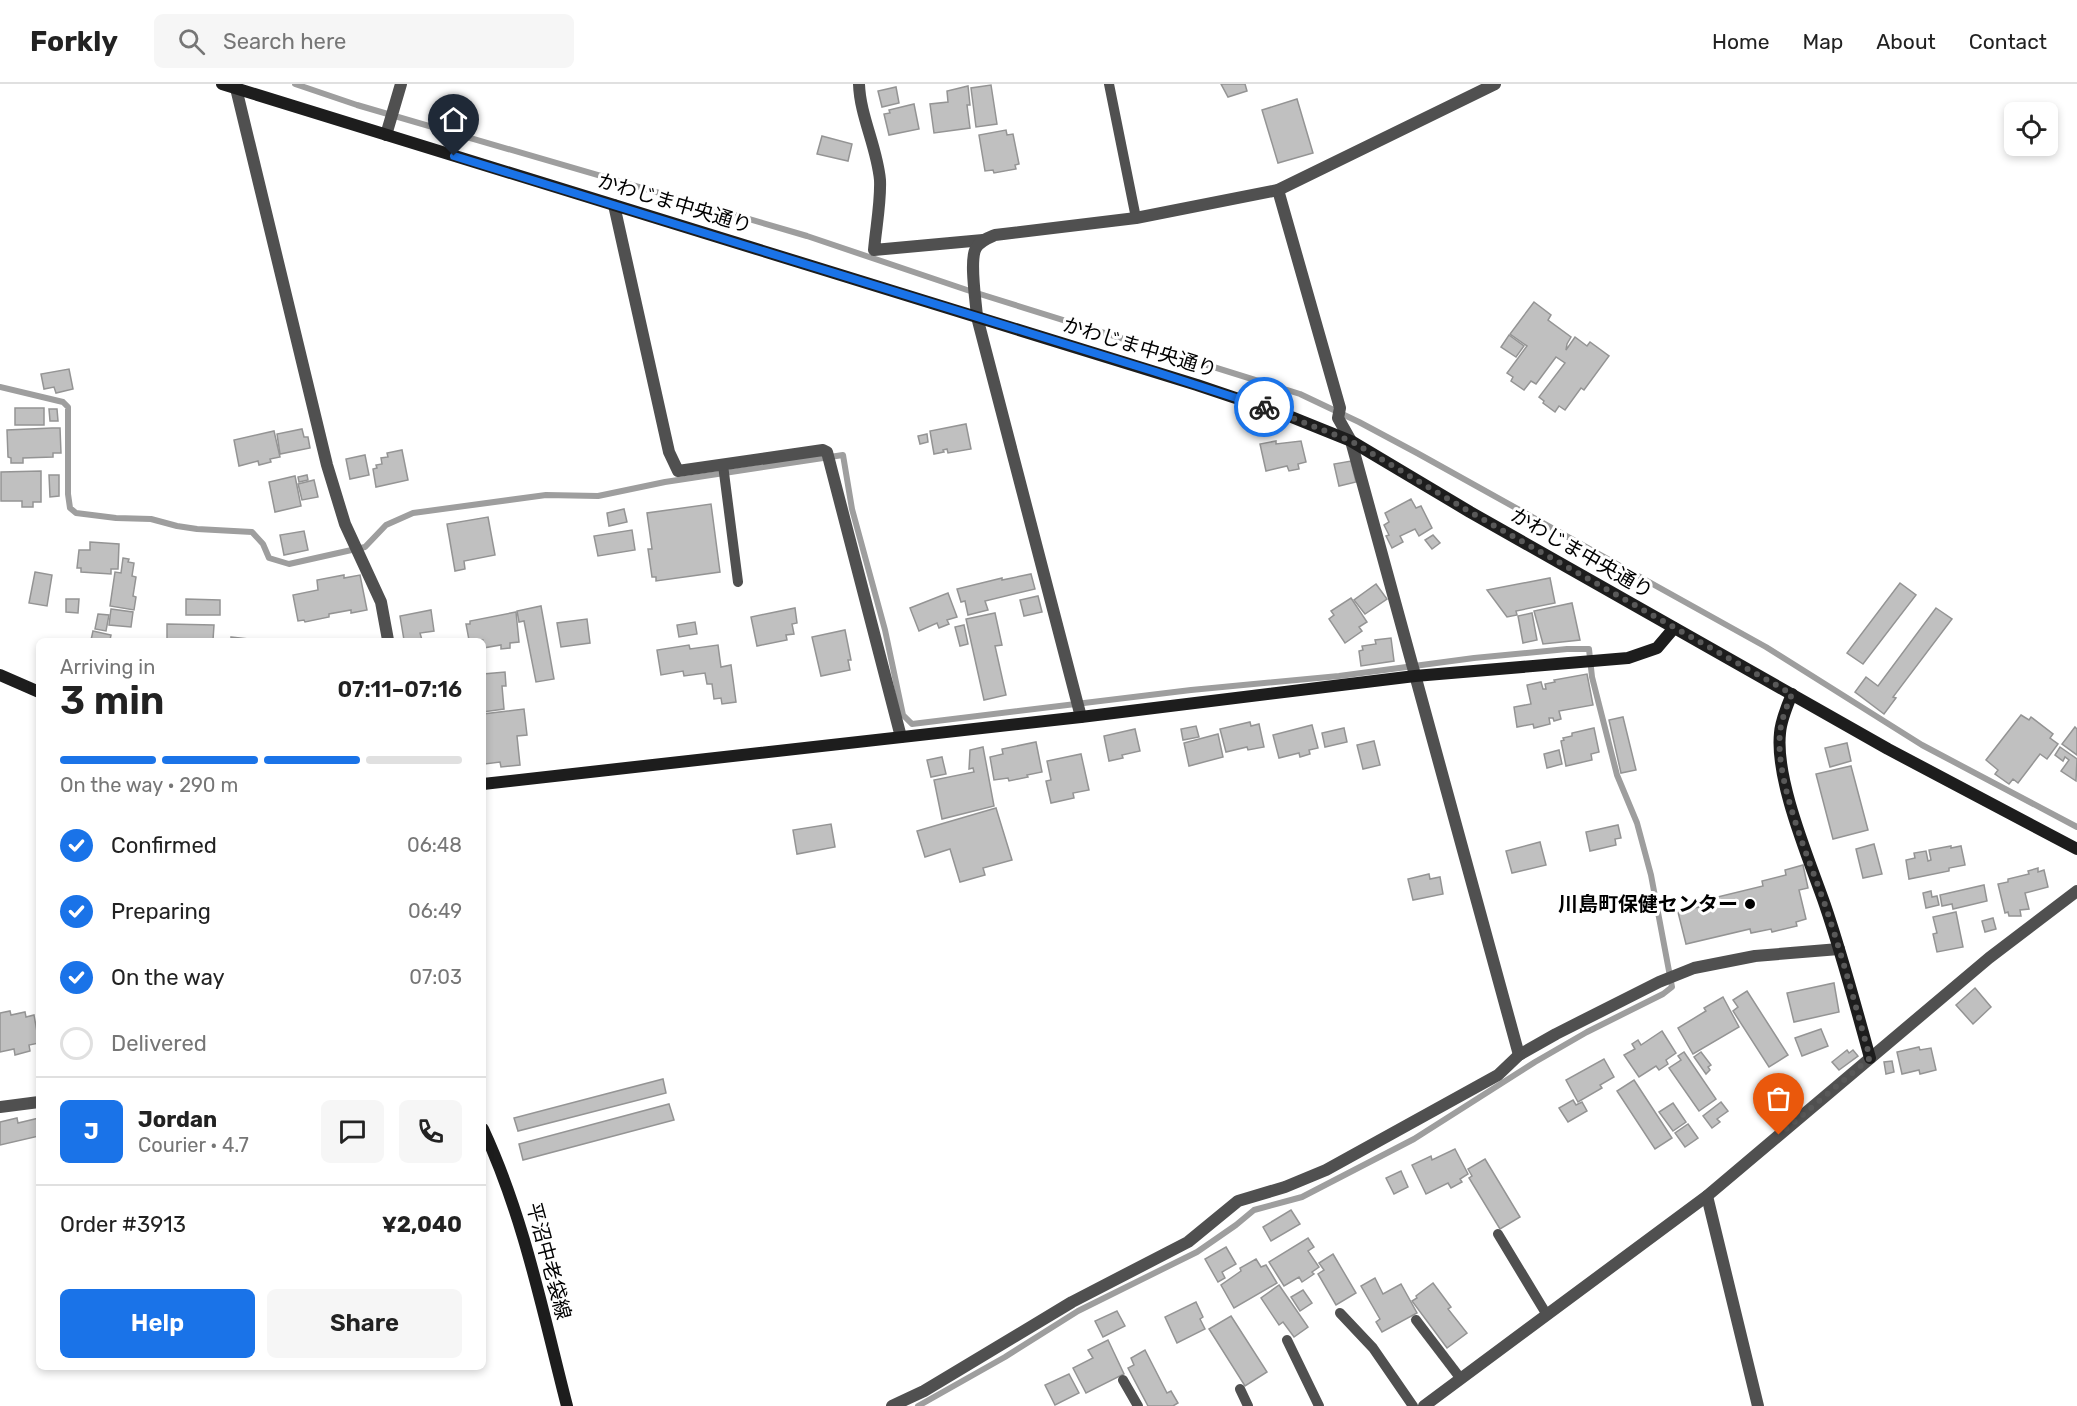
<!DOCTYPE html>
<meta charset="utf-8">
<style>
:root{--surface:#fff;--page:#f6f6f6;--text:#222;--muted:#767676;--line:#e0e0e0;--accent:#1a73e8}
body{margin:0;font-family:Rubik,"Noto Sans JP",sans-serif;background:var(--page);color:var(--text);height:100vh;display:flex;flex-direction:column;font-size:22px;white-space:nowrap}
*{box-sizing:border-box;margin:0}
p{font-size:20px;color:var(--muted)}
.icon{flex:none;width:33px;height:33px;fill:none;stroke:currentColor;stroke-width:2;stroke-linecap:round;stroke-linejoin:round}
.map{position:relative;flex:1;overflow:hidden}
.details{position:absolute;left:36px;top:554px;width:450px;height:732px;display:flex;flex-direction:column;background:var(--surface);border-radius:9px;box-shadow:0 3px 9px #0003}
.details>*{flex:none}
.buttons{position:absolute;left:2004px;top:18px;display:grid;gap:12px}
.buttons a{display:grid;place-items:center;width:54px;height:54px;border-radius:9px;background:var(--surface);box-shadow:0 3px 9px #0003;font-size:30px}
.pin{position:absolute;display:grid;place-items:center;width:51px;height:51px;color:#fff;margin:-62px -26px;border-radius:50% 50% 50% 0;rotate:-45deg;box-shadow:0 0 6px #0007}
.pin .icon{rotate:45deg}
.courier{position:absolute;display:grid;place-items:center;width:60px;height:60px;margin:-30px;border:4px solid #1a73e8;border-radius:50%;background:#fff;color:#222;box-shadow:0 2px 8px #0007}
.headline em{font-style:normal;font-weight:600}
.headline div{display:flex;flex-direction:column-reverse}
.headline{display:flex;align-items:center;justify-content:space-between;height:102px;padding:0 24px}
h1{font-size:39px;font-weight:600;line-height:45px}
.bar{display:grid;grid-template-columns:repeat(4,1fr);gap:9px 6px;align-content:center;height:72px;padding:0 24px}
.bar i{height:8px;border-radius:4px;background:var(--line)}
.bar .on{background:var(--accent)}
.bar p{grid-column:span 4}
.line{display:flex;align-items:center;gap:15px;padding:0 24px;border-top:2px solid var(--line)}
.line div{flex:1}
.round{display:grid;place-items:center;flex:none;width:63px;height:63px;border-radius:9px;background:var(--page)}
ol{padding:0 24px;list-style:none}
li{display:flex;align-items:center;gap:18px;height:66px}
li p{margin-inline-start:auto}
li .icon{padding:6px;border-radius:50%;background:var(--accent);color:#fff;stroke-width:4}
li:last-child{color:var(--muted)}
li i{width:33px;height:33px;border:3px solid var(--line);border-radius:50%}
.action{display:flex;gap:12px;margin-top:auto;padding:12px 24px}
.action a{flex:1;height:69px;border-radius:9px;background:var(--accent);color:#fff;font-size:24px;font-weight:600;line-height:69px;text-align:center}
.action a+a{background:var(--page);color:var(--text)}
header{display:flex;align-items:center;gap:36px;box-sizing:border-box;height:84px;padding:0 30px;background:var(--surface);border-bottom:2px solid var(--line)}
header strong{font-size:28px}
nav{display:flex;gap:33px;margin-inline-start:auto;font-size:21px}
.search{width:420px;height:54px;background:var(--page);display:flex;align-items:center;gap:15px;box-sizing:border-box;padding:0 21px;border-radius:9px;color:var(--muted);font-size:22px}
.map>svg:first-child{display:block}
</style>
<header>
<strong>Forkly</strong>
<div class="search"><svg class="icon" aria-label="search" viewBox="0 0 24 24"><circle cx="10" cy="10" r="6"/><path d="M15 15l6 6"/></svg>Search here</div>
<nav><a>Home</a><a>Map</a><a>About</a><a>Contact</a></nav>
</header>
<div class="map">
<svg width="2077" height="1322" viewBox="0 0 2077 1322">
<rect width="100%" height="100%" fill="#fff"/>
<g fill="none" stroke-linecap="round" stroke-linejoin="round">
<!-- stream -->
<g stroke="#9e9e9e" stroke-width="6">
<polyline points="295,0 357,21 807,152 967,206 1300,310 1359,338 1417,369 1766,563 1922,661 2077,743"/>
<polyline points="0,303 63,318 68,323 68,410 70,424 76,429 116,434 151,435 177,442 197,445 252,448 263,460 269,474 289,480 365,463 386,441 413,429 546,411 598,412 665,398 843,371 852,425 885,546 903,631 912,640 1191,606 1339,592 1474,574 1567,565 1589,565 1592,593 1617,691 1637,739 1651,791 1672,903 1663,910 1587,948 1535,978 1414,1055 1302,1113 1254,1126 1236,1141 1197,1168 1078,1227 1005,1273 918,1322"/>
</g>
</g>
<!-- building -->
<g fill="#c0c0c0" stroke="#949494" stroke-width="1.5">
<polygon points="1221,0 1245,0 1247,7 1228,13"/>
<polygon points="991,1 997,40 976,43 971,4"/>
<polygon points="968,2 970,21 967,21 970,44 934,49 930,20 948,18 947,7"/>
<polygon points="896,3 899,19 882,23 878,7"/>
<polygon points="1297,15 1313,69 1278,79 1262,26"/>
<polygon points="914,20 919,45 889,51 884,30 890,29 889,26"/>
<polygon points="1006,46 1007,51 1013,50 1019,80 1015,81 1016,85 994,89 993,86 985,87 979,51"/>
<polygon points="822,52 852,60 848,77 817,70"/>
<polygon points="1534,218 1551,231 1548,236 1571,253 1567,260 1566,266 1575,253 1587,262 1590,258 1609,272 1584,306 1581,304 1565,326 1559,322 1555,328 1543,319 1544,317 1539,313 1565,279 1556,273 1536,300 1531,297 1524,306 1511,297 1513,293 1507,289 1527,262 1510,250"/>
<polygon points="1509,251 1524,262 1516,273 1501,263"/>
<polygon points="69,285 73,305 56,309 54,303 44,305 41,290"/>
<rect x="15" y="324" width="29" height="17"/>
<polygon points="49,325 57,325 58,337 50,337"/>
<polygon points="966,340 971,365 948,369 947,365 943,366 944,368 934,370 930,347"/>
<polygon points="52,344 60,344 61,369 53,369 53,373 23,374 23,379 11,379 11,374 8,373 7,346"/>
<polygon points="302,345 304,353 308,353 310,364 280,370 277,350"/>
<polygon points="274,347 280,373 270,375 271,378 259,381 258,377 239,382 234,356"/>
<polygon points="927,350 928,358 920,360 918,352"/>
<polygon points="1276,357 1276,360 1301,357 1306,378 1298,380 1299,385 1289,387 1287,382 1266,387 1260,360"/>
<polygon points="402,366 408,396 376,403 373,385 377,384 376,381 382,380 381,374 388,373 387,369"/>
<polygon points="365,371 369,391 350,395 346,375"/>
<polygon points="1351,377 1356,398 1339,402 1334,380"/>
<polygon points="41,387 41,418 33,418 33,423 22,423 22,417 1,417 1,388"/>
<polygon points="49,391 59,391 59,412 50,413"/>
<polygon points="307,391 308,396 299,398 298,393"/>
<polygon points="295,392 301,422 275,428 269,398"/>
<polygon points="314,396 318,413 302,416 298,400"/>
<polygon points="1411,415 1416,424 1421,422 1432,444 1419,452 1415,445 1400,452 1403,458 1392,464 1386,452 1389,451 1384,441 1389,438 1385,429"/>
<polygon points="711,420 720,488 656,497 656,493 652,493 648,465 652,465 647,429"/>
<polygon points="624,425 627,438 609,442 607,429"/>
<polygon points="488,433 495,471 464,477 465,485 455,487 447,440"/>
<polygon points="632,446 635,466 598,472 594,452"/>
<polygon points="304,447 308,466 284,471 280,451"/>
<polygon points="1433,451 1440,459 1432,465 1425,456"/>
<polygon points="90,458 119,460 118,485 111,485 111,490 81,488 81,484 77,484 79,466 90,466"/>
<polygon points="123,474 129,475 128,478 134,479 132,492 136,493 133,512 136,513 134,526 110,522 115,488 121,489"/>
<polygon points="35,488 52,491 47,522 29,519"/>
<polygon points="1031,490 1035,505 985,517 988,526 968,531 965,517 961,518 957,505 1002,494 1002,496"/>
<polygon points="344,491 344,494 360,491 367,526 351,529 351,526 329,530 329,533 305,538 304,536 298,537 293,511 318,506 317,496"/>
<polygon points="1550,494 1555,519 1516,527 1517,531 1507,533 1487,506"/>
<polygon points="1900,499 1916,511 1863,580 1847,569"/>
<polygon points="1376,500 1387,515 1365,530 1354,516"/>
<polygon points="948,509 957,533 947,536 949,540 939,544 937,539 919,547 910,524"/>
<polygon points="1038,512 1042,528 1024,532 1020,516"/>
<polygon points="1351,514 1367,538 1359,543 1362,547 1345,559 1329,535 1334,531 1331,527"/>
<polygon points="66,515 79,515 78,529 66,528"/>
<polygon points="186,515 220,516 220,531 186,531"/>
<polygon points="1572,519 1580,556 1543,560 1534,527"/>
<polygon points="541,522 554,595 536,598 524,537 519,538 517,527"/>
<polygon points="795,524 797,539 792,540 794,550 786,551 787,556 757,562 751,533"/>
<polygon points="1936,524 1952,535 1893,613 1896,614 1884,630 1855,608 1866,593 1878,602"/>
<polygon points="111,525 133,528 131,543 109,541"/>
<polygon points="431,526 434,547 420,549 422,556 404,556 400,532"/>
<polygon points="516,528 519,558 510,559 510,564 501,565 501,561 483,564 483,556 469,556 466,540 470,540 470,537"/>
<polygon points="995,529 1002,561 995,562 1006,611 984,616 966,535"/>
<polygon points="1532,529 1537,556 1523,559 1518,532"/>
<polygon points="98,530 109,531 106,547 95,545"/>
<polygon points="587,535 590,559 561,563 557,539"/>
<polygon points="695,538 697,550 679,553 677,541"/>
<polygon points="167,540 214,541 213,556 167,556"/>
<polygon points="964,541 968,560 960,562 955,543"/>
<polygon points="845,546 851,576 848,576 850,586 821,592 812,553"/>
<polygon points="93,547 111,551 110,556 91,556"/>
<polygon points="231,553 259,556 231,556"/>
<polygon points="1391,554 1394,577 1361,582 1359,567 1363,566 1362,562 1376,560 1375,556"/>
<polygon points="689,561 690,565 718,561 721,583 731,581 736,618 722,620 721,614 714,615 712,600 707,600 705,589 684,592 683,587 661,591 657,566"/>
<polygon points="505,588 506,602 502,602 504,625 483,628 483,590"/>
<polygon points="1587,590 1593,621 1559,627 1561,635 1554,637 1553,634 1549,634 1550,640 1534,644 1533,640 1517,643 1514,623 1531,620 1527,601 1541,598 1543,605 1546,605 1545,600 1555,598 1554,596"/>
<polygon points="524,625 527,651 517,652 520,681 501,683 500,678 485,680 483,630"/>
<polygon points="2021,631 2029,636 2031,633 2053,650 2050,654 2058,660 2047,675 2040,670 2018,699 2013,695 2009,700 1995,690 1998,686 1986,676"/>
<polygon points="1623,633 1636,686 1621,689 1609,636"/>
<polygon points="1250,638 1251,642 1259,640 1264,663 1248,666 1247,663 1226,668 1220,645"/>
<polygon points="1312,641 1318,664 1309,666 1310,670 1300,673 1299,669 1279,674 1273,651"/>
<polygon points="1196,642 1199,653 1183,656 1181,645"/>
<polygon points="2075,643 2077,645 2077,671 2062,660"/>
<polygon points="1344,644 1347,658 1325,663 1322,649"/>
<polygon points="1594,644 1599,668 1591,670 1592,676 1566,682 1561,657 1564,656 1563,654 1572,652 1572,649"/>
<polygon points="1135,645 1140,667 1122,671 1123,674 1109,677 1104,652"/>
<polygon points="1218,650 1223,673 1189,682 1184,659"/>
<polygon points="1374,657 1380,681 1363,685 1357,661"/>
<polygon points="1036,658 1042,688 1027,691 1028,693 1009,697 1008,694 994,696 990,673 1003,670 1002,665"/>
<polygon points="1847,659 1851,677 1830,683 1825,664"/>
<polygon points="983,663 994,722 942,735 934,696 974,688 973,684 969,685 970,666"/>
<polygon points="2060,663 2077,675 2076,697 2061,687 2069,676 2065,673 2063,677 2055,671"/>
<polygon points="1559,666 1562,680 1547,684 1544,670"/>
<polygon points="1081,670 1089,706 1073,709 1074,714 1051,719 1046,697 1051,696 1047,677"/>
<polygon points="942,673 946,690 931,693 927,676"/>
<polygon points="1851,682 1868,746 1833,755 1816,690"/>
<polygon points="996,724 1012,776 983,784 985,791 960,798 950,765 925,773 917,747"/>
<polygon points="831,740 835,763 797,770 793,746"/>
<polygon points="1618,741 1621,754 1615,755 1616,761 1590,767 1586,748"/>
<polygon points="1540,758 1546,781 1512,789 1506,767"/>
<polygon points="1874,760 1882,790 1863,794 1856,765"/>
<polygon points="1951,762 1951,764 1961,762 1965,781 1949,784 1949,787 1909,795 1906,776 1915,774 1914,769 1926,767 1928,777 1931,776 1929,766"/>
<polygon points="1803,781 1808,804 1799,806 1806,835 1796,838 1797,842 1772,848 1771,845 1751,849 1750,845 1686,860 1678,828 1699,823 1697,818 1763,802 1762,797 1786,791 1785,786"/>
<polygon points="2038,784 2038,788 2044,786 2048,803 2025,809 2029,825 2020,826 2021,832 2009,832 2008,828 2005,829 1998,800 2008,798 2008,795 2029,790 2028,787"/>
<polygon points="1429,790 1430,795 1440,793 1443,810 1413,816 1408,795"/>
<polygon points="1984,801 1987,817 1953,825 1952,820 1942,822 1940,811"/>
<polygon points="1931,807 1932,813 1937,812 1939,821 1926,824 1923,809"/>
<polygon points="1956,828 1963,863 1937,868 1933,850 1937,849 1933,833"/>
<polygon points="1993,834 1996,845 1985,848 1982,837"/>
<polygon points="1834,899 1839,928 1794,938 1787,909"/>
<polygon points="1975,904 1991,923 1973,940 1956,921"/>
<polygon points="1747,907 1788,971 1769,983 1733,927 1738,923 1733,916"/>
<polygon points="1723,913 1739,943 1693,970 1678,944 1706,927 1704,924"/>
<polygon points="10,927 11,931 25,928 26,933 34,931 39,959 29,961 30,967 15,971 14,965 0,968 0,929"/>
<polygon points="1821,945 1828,962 1802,972 1795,954"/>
<polygon points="1662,947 1676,969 1666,976 1668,980 1659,986 1656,982 1639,993 1624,971 1635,965 1632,960 1638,956 1641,961"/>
<polygon points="1919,963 1920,966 1931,964 1936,986 1920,990 1919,986 1902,990 1897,968"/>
<polygon points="1847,966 1849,969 1853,966 1858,972 1839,986 1832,978"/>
<polygon points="1684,968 1716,1015 1699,1027 1669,984 1681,976 1678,972"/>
<polygon points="1701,968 1711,981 1708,983 1710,986 1706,990 1694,973"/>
<polygon points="1604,975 1614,993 1600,1001 1602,1004 1578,1018 1566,996"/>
<polygon points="1892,977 1894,988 1886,990 1884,978"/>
<polygon points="663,995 666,1009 518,1047 514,1034"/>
<polygon points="1634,996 1672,1054 1655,1065 1617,1007"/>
<polygon points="1573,1016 1576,1021 1582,1018 1587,1027 1568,1038 1559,1024"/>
<polygon points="1721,1018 1728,1027 1717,1035 1720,1038 1712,1044 1703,1032"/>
<polygon points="1673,1019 1686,1038 1673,1047 1659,1028"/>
<polygon points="669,1020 674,1036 523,1076 519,1060"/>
<polygon points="17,1034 18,1039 39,1034 39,1052 0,1061 0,1038"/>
<polygon points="1688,1040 1698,1054 1685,1063 1675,1049"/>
<polygon points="1455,1065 1468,1090 1460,1095 1462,1098 1451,1104 1448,1099 1426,1110 1412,1081 1431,1072 1432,1076"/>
<polygon points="1485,1075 1520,1133 1500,1145 1469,1094 1472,1092 1468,1085"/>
<polygon points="1401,1087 1408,1103 1394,1110 1386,1094"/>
<polygon points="1291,1126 1300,1140 1271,1157 1263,1143"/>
<polygon points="1308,1154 1314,1163 1308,1167 1319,1183 1312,1188 1314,1190 1302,1198 1299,1193 1284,1202 1269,1178"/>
<polygon points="1226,1163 1236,1180 1222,1188 1225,1194 1218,1198 1205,1175"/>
<polygon points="1333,1170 1356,1209 1336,1221 1318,1190 1324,1186 1319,1179"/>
<polygon points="1256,1175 1261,1183 1266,1181 1277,1199 1234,1224 1221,1201 1241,1187 1240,1184"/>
<polygon points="1375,1194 1383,1210 1401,1200 1417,1229 1382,1248 1376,1238 1380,1235 1361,1202"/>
<polygon points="1433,1199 1451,1223 1448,1225 1467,1249 1447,1264 1412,1217 1417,1214 1416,1212"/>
<polygon points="1279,1201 1308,1243 1294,1253 1283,1238 1279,1241 1261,1214"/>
<polygon points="1303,1206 1312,1219 1300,1227 1291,1213"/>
<polygon points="1196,1218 1203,1233 1200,1235 1205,1245 1177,1259 1165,1233"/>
<polygon points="1117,1227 1125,1242 1103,1253 1095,1237"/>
<polygon points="1231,1232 1267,1288 1245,1302 1209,1245"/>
<polygon points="1108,1256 1124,1290 1086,1309 1073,1284 1093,1274 1088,1266"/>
<polygon points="1145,1266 1167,1309 1171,1307 1178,1319 1173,1322 1148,1322 1128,1284 1134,1281 1131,1274"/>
<polygon points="1069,1290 1079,1309 1055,1321 1045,1301"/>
</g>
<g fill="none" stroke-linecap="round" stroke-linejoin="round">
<!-- lane -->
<g stroke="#505050" stroke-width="10">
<polyline points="1109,0 1136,134"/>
<polyline points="723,381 738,498"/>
<polyline points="1498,1150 1547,1231"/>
<polyline points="1340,1229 1373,1264 1413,1322"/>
<polyline points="1416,1236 1461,1295"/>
<polyline points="1287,1256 1319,1322"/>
<polyline points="1123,1296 1138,1322"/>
<polyline points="1240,1305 1248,1322"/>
</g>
<!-- street -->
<g stroke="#505050" stroke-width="12">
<polyline points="235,0 327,381 345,440 381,518 388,556"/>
<path d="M859 0C860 32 877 63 880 96 881 118 876 143 874 166L983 156"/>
<polyline points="386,51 401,0"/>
<polyline points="1278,106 1340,324 1338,334 1351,357 1519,971"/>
<polyline points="614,121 669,368 678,387 823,366 827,368 901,653"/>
<path d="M1081 633 977 233C976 217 969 176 976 164 980 157 988 154 995 151L1136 134 1278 106 1495 0"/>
<polyline points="0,1023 39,1018"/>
<polyline points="1707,1112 1758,1322"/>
<polyline points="892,1322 924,1307 1072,1218 1188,1158 1238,1117 1285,1103 1326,1086 1498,991 1519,971 1556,950 1659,898 1694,884 1755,872 1839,865"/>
<polyline points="1424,1322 1707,1112 1989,874 2077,807"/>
</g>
<!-- secondary -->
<g stroke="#1d1d1d" stroke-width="12">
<polyline points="222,0 1197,301 1289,332 1351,357 1470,428 1888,665 2077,765"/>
<polyline points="0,591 39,608"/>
<path d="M1792 610C1787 622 1781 636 1780 649 1775 696 1809 775 1825 821 1842 871 1856 923 1870 974"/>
<polyline points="483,700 1081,633 1415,592 1628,574 1657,564 1674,544"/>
<path d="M483 1045C524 1133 543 1229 567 1322"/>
</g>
</g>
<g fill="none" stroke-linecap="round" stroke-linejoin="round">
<!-- done -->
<path stroke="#595959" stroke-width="6" stroke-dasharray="0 10.8" d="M1264 323 1351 357 1470 428 1792 610C1787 622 1781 636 1780 649 1775 697 1809 775 1825 821 1842 871 1856 923 1870 974L1779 1051"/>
<!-- route -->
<polyline stroke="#1a73e8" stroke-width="8" points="454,72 1156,288 1264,323"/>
</g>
<!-- markers -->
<circle fill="#000" stroke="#fff" stroke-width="2" cx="1750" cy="820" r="6"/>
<g text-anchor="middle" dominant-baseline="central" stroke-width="6" stroke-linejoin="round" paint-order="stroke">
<!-- street labels -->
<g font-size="20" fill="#000" stroke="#fff">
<text transform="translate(675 119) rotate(17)">かわじま中央通り</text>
<text transform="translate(1140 263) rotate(17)">かわじま中央通り</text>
<text transform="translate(1582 469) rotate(30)">かわじま中央通り</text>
<text transform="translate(549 1177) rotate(75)">平沼中老袋線</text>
</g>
<!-- poi labels -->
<g font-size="20" font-weight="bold" fill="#000" stroke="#fff" text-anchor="end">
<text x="1738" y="820">川島町保健センター</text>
</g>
</g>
</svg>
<div class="buttons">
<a><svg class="icon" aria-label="locate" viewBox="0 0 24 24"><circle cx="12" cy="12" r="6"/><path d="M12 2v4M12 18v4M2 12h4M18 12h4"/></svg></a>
</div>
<div class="pin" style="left:1779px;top:1051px;background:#ea580c"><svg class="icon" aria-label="bag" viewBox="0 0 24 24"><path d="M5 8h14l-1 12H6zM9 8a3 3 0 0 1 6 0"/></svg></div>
<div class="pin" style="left:454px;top:72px;background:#1f2937"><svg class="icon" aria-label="home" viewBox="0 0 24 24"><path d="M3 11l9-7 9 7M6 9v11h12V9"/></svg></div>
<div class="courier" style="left:1264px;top:323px"><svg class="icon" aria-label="bike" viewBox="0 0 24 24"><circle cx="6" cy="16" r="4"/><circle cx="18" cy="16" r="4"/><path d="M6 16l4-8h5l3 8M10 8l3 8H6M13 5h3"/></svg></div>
<section class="details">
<div class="headline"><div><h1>3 min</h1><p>Arriving in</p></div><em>07:11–07:16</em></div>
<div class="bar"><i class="on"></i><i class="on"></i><i class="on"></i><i></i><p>On the way · 290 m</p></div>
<ol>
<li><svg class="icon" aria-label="check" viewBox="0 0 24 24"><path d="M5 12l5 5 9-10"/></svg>Confirmed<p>06:48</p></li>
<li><svg class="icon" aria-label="check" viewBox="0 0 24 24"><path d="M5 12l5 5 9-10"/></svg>Preparing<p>06:49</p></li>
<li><svg class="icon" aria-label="check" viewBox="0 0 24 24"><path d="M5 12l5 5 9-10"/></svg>On the way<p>07:03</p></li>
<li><i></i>Delivered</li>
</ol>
<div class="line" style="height:108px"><b class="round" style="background:var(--accent);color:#fff">J</b><div><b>Jordan</b><p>Courier · 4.7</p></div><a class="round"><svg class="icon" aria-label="chat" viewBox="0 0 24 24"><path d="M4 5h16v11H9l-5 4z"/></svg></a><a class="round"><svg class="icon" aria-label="phone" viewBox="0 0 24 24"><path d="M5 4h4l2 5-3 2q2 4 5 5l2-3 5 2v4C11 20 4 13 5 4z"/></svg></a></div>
<div class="line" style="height:78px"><div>Order #3913</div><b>¥2,040</b></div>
<div class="action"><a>Help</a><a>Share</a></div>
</section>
</div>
